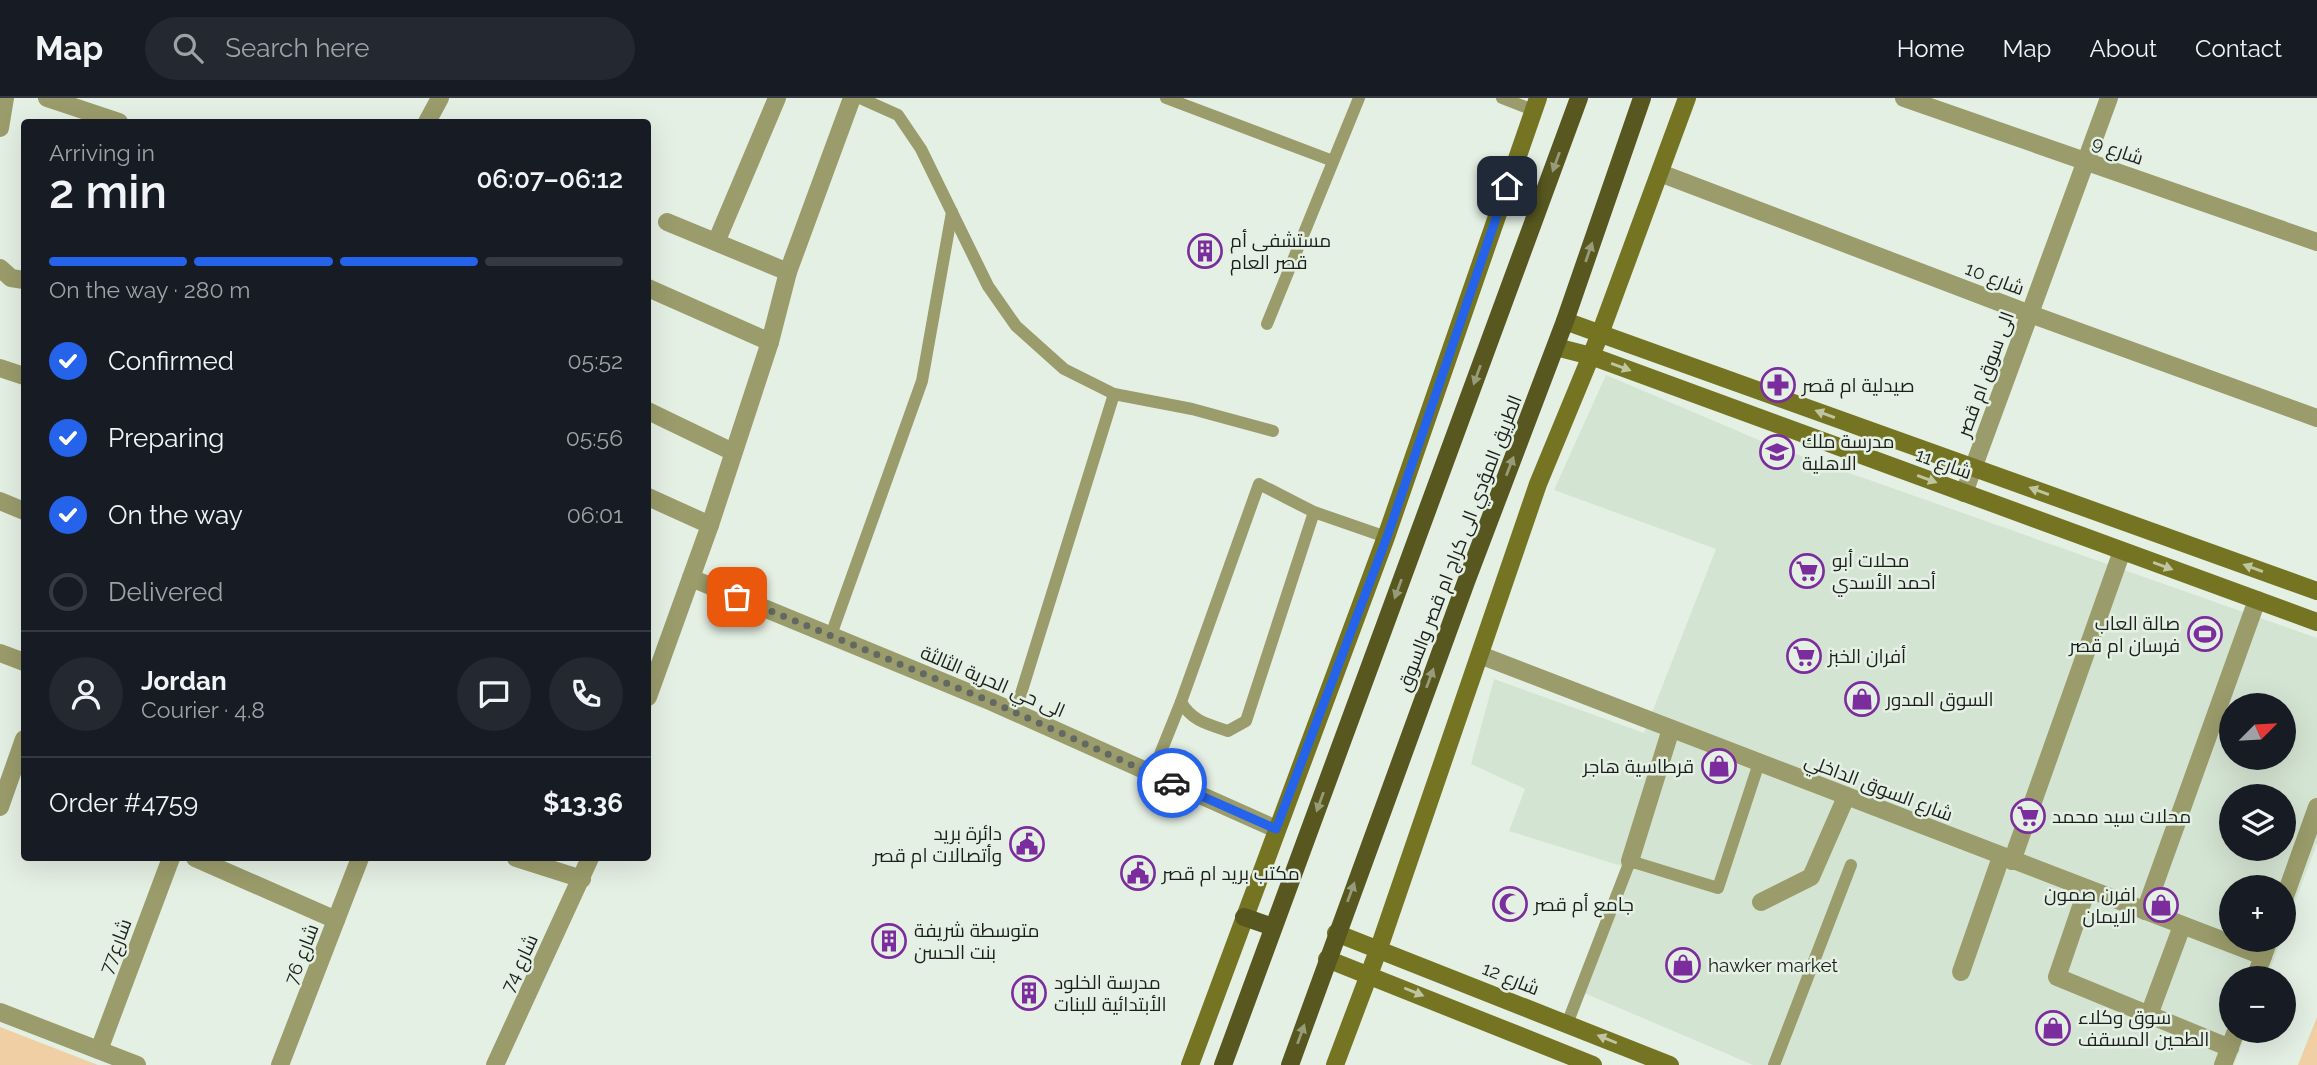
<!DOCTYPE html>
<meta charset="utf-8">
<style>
:root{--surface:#171b24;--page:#242831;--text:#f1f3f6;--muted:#9ea1a6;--line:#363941;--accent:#2563eb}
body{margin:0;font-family:Raleway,Cairo,sans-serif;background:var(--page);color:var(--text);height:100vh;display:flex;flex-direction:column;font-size:26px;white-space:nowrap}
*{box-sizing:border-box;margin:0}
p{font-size:23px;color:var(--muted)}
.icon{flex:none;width:38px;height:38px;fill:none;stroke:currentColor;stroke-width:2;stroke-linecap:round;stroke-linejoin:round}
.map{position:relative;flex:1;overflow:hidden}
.details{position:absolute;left:21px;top:21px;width:630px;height:742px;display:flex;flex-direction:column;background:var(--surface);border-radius:7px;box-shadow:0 7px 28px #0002}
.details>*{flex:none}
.needle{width:46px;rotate:66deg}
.tools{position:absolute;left:2219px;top:595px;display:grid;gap:14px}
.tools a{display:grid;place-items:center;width:77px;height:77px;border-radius:50%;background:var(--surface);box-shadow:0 7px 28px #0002;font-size:35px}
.pin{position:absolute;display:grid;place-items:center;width:60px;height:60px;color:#fff;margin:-30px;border-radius:14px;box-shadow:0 4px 10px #0006}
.courier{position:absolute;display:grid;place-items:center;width:70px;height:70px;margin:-35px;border:5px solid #2563eb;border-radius:50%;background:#fff;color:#222;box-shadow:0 2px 9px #0007}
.summary em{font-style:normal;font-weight:600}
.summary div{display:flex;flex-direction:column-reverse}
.summary{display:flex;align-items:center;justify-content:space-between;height:119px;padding:0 28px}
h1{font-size:46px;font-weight:600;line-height:52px}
.bar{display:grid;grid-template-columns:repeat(4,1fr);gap:10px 7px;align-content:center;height:84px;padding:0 28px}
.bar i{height:9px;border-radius:5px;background:var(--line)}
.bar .active{background:var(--accent)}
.bar p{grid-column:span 4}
.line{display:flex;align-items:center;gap:18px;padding:0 28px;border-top:2px solid var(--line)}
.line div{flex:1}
.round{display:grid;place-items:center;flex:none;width:74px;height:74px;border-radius:37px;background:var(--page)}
ol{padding:0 28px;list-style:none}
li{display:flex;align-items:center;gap:21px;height:77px}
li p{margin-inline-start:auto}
li .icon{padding:7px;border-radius:50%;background:var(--accent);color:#fff;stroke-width:4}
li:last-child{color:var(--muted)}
li i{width:38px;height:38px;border:4px solid var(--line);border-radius:50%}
header{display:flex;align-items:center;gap:42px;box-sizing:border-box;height:98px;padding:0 35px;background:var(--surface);border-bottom:2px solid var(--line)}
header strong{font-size:33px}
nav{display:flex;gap:38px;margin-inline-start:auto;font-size:24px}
.search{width:490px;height:63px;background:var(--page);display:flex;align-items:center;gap:18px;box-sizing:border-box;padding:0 24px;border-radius:38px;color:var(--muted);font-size:26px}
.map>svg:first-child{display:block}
</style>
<header>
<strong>Map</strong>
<div class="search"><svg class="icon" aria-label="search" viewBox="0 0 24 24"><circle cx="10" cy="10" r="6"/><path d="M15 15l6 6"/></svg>Search here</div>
<nav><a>Home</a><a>Map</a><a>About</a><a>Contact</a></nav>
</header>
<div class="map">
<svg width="2317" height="967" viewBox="0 0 2317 967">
<rect width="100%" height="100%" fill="#e5f0e4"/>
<!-- built -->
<path fill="#d4e4d2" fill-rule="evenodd" d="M1606 277 1773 348 2317 540V745L2284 834V789H2231V842H2281L2267 880H2231V933H2247L2234 967H1753L1577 892 1628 770 1509 733 1525 691 1471 666 1494 581 1644 635 1716 451 1554 392ZM2231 607H2284V660H2231ZM2231 698H2284V751H2231Z"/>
<!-- green -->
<g fill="#f0cfa4">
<polygon points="2317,919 2317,967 2298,967"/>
<polygon points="0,929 98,967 0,967"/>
</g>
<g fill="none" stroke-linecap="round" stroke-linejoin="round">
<!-- lane -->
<g stroke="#9b9c6b" stroke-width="12">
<polyline points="860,0 898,17 921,51 988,188 1016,228 1064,271 1114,296 1192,311 1273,333"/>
<polyline points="1166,0 1333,63"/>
<polyline points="1502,0 1533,12"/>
<polyline points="1267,226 1359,0"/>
<path d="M1314 414 1246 623 1228 633C1207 626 1192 623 1181 604L1259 386 1314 414 1386 439"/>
<polyline points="831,537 922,283 952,114"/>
<polyline points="1015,615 1114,296"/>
<polyline points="1152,676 1181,604"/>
<polyline points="1567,926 1630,763 1718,790 1759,665"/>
<polyline points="1774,967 1851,767"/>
</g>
<!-- street -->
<g stroke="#9b9c6b" stroke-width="18">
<polyline points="47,0 119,24"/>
<polyline points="1904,0 2317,144"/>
<polyline points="427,24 440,0"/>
<polyline points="0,30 5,0"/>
<polyline points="1660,75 2030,216 2317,320"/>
<polyline points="667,124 788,174"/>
<polyline points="717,142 777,0"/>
<polyline points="0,170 11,180 24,182"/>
<polyline points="648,190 770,244"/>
<polyline points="0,270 24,278"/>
<polyline points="648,313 733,354"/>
<polyline points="1964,395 2109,0"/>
<polyline points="648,399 710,427"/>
<polyline points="0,403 24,413"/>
<polyline points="691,480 992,604 1276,731"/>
<polyline points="0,555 24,564"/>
<polyline points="1480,557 2263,858"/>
<polyline points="648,599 710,427 770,244 788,174 852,0"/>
<polyline points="0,709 24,641"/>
<polyline points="195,760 336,822"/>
<polyline points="516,760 582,781"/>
<polyline points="1630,763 1671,631"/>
<polyline points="2012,763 2122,453"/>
<polyline points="2087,791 2057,879 2230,950"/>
<polyline points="2284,801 2317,709"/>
<polyline points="1761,804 1811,779 1846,699"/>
<polyline points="2145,813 2257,502"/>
<polyline points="1961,874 2001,759"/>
<polyline points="2255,880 2269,842"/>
<polyline points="0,914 137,967"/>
<polyline points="2149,917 2182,828"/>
<polyline points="99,952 171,760"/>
<polyline points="280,967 360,760"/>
<polyline points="495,967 590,760"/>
<polyline points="2223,967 2236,933"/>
</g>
<!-- secondary -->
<g stroke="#757422" stroke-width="18">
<polyline points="1565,223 2317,493"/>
<polyline points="1556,249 1591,258 2317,524"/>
<polyline points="1336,835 1670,967"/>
<polyline points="1327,861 1593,967"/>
<polyline points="1190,967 1386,439 1538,0"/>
<polyline points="1335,967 1379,850 1538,386 1600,236 1687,0"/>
</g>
<!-- primary -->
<g stroke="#57571f" stroke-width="18">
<polyline points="1244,819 1273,829"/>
<polyline points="1223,967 1579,0"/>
<polyline points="1290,967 1466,484 1565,223 1642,0"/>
</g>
</g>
<!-- one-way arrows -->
<defs><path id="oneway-solid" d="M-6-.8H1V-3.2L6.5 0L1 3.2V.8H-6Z" transform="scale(1.75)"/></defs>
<g fill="#979c78">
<use href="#oneway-solid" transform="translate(1556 64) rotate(110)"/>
<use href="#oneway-solid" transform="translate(1589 154) rotate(-71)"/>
<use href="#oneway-solid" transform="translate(1477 277) rotate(110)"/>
<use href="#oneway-solid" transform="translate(1510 368) rotate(-69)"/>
<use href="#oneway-solid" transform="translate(1398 491) rotate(110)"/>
<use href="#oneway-solid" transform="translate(1430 580) rotate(-70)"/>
<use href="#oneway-solid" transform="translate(1320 704) rotate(110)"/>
<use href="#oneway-solid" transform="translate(1351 794) rotate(-70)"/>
<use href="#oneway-solid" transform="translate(1301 936) rotate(-70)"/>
</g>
<g fill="#bec5a0">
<use href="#oneway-solid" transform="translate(1621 269) rotate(20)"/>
<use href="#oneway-solid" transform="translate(1825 316) rotate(-160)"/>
<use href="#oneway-solid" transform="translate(1927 381) rotate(20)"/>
<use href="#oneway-solid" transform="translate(2039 393) rotate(-160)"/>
<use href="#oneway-solid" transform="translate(2163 468) rotate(20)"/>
<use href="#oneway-solid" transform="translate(2253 470) rotate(-160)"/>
<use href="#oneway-solid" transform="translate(1414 894) rotate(22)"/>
<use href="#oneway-solid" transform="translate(1607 941) rotate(-158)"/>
</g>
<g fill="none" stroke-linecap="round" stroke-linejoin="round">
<!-- done -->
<polyline stroke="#626962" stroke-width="7" stroke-dasharray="0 12.6" points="737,499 992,604 1172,685"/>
<!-- route -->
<polyline stroke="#2563eb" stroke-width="9" points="1172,685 1276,731 1387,439 1507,88"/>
</g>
<!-- icons -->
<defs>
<g id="building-ring" transform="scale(1.75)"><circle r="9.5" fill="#e5f0e4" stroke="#7b2c9d" stroke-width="1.5"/><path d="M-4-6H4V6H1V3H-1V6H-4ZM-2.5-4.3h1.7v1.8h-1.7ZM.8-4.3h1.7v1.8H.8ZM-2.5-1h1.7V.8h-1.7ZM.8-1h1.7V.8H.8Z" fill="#7b2c9d"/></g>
<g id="pharmacy-ring" transform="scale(1.75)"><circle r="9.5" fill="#e5f0e4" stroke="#7b2c9d" stroke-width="1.5"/><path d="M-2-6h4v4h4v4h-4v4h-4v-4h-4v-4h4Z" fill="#7b2c9d"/></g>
<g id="school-ring" transform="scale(1.75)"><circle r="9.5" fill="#e5f0e4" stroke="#7b2c9d" stroke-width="1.5"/><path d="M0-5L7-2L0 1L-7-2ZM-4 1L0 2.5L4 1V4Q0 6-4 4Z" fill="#7b2c9d"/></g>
<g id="supermarket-ring" transform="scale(1.75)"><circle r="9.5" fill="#e5f0e4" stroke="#7b2c9d" stroke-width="1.5"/><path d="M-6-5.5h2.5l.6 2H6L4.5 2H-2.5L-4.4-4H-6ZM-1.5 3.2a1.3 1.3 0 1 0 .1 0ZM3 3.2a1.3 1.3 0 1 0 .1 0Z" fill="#7b2c9d"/></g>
<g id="stadium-ring" transform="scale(1.75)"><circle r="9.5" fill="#e5f0e4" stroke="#7b2c9d" stroke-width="1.5"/><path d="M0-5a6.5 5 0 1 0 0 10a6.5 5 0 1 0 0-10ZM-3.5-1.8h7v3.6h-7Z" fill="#7b2c9d"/></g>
<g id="shop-ring" transform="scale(1.75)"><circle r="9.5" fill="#e5f0e4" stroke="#7b2c9d" stroke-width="1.5"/><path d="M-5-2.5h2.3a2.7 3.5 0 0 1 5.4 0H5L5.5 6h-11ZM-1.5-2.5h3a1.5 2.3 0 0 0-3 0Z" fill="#7b2c9d"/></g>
<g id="civic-ring" transform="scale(1.75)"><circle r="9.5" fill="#e5f0e4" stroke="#7b2c9d" stroke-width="1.5"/><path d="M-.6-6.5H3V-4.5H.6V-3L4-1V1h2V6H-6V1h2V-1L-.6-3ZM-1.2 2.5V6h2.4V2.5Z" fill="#7b2c9d"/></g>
<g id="mosque-ring" transform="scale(1.75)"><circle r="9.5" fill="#e5f0e4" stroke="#7b2c9d" stroke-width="1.5"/><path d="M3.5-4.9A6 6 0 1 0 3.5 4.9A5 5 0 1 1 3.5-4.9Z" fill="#7b2c9d"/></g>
</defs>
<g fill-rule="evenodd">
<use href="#building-ring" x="1205" y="153"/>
<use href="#pharmacy-ring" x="1778" y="287"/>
<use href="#school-ring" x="1777" y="354"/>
<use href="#supermarket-ring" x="1807" y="473"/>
<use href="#stadium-ring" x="2205" y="536"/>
<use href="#supermarket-ring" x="1804" y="558"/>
<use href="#shop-ring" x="1862" y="601"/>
<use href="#shop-ring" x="1719" y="668"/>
<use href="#supermarket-ring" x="2028" y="718"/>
<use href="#civic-ring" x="1027" y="746"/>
<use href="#civic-ring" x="1138" y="775"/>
<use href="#mosque-ring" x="1510" y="806"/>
<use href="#shop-ring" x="2161" y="807"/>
<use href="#building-ring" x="889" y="843"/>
<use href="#shop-ring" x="1683" y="867"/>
<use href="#building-ring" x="1029" y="895"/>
<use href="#shop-ring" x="2053" y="930"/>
</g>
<g text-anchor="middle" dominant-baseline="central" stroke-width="5" stroke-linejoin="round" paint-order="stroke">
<!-- street labels -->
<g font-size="19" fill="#1c201c" stroke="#e5f0e4">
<text transform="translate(2118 52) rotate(19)">شارع 9</text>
<text transform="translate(1995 180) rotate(21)">شارع 10</text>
<text transform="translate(1985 276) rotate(-70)">الى سوق ام قصر</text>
<text transform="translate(1944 365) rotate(20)">شارع 11</text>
<text transform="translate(1459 445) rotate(-69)">الطريق المؤدي الى كراج ام قصر والسوق</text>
<text transform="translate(993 583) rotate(23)">الى حي الحرية الثالثة</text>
<text transform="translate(1879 689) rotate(21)">شارع السوق الداخلي</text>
<text transform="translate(115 848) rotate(-69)">شارع77</text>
<text transform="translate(301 856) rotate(-69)">شارع 76</text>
<text transform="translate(519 865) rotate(-65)">شارع 74</text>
<text transform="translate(1511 880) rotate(22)">شارع 12</text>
</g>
<!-- poi labels -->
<g font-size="19" fill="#1c201c" stroke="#e5f0e4" text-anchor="start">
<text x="1230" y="142">مستشفى أم<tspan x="1230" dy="22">قصر العام</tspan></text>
<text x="1802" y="287">صيدلية ام قصر</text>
<text x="1802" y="343">مدرسة ملك<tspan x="1802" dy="22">الاهلية</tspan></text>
<text x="1832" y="462">محلات أبو<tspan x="1832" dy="22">أحمد الأسدي</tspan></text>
<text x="2180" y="525" text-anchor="end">صالة العاب<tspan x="2180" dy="22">فرسان ام قصر</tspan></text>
<text x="1828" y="558">أفران الخبز</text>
<text x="1886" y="601">السوق المدور</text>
<text x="1694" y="668" text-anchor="end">قرطاسية هاجر</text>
<text x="2052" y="718">محلات سيد محمد</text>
<text x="1002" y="735" text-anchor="end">دائرة بريد<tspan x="1002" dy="22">وأتصالات ام قصر</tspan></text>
<text x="1162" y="775">مكتب بريد ام قصر</text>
<text x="2136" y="796" text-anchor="end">افرن صمون<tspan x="2136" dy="22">الايمان</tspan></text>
<text x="1534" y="806">جامع أم قصر</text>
<text x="914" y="832">متوسطة شريفة<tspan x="914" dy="22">بنت الحسن</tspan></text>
<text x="1708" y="867">hawker market</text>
<text x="1054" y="884">مدرسة الخلود<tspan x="1054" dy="22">الأبتدائية للبنات</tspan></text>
<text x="2078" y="919">سوق وكلاء<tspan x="2078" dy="22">الطحين المسقف</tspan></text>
</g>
</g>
</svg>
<div class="tools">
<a><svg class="needle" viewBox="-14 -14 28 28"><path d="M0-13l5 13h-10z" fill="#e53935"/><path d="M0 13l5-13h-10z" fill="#9ea1a6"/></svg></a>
<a><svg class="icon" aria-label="layers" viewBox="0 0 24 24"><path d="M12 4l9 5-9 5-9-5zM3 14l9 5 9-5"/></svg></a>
<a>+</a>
<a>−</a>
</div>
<div class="pin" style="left:737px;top:499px;background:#ea580c"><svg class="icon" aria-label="bag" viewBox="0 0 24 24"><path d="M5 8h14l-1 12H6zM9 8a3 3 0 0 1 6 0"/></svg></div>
<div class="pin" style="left:1507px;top:88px;background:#1f2937"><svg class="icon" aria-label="home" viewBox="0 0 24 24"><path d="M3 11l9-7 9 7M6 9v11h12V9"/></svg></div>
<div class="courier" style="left:1172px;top:685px"><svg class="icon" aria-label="car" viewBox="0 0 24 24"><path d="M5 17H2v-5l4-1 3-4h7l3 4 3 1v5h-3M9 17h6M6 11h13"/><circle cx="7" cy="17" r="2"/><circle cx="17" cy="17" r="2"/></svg></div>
<section class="details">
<div class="summary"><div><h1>2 min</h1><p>Arriving in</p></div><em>06:07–06:12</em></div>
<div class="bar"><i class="active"></i><i class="active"></i><i class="active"></i><i></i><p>On the way · 280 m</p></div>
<ol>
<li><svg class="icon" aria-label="check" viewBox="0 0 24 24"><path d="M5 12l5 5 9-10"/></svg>Confirmed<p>05:52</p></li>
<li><svg class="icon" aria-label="check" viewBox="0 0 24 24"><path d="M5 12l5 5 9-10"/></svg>Preparing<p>05:56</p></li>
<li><svg class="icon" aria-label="check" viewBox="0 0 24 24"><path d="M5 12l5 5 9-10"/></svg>On the way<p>06:01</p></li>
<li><i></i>Delivered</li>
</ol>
<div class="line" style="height:126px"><a class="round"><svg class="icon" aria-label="person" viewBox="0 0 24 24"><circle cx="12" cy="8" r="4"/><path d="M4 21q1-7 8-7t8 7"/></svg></a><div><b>Jordan</b><p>Courier · 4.8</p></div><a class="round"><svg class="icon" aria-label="chat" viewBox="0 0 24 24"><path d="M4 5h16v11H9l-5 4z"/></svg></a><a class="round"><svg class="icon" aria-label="phone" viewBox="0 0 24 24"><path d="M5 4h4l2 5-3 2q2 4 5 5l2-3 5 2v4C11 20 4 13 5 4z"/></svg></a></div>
<div class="line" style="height:91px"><div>Order #4759</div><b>$13.36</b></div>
</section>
</div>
